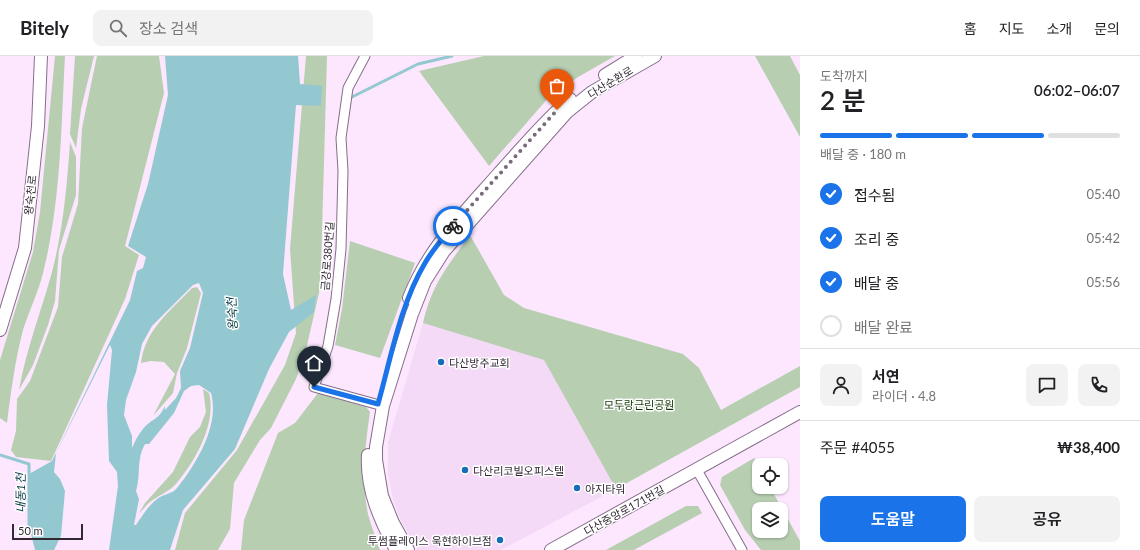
<!DOCTYPE html>
<html lang="ko">
<meta charset="utf-8">
<style>
:root{--surface:#fff;--page:#f2f2f2;--text:#202124;--muted:#757577;--line:#e0e0e0;--accent:#1a73e8}
body{margin:0;font-family:Lato,"Noto Sans KR",sans-serif;background:var(--page);color:var(--text);height:100vh;display:flex;flex-direction:column;font-size:15px;white-space:nowrap}
*{box-sizing:border-box;margin:0}
p{font-size:13px;color:var(--muted)}
.icon{flex:none;width:22px;height:22px;fill:none;stroke:currentColor;stroke-width:2;stroke-linecap:round;stroke-linejoin:round}
.map{position:relative;flex:1;overflow:hidden}
.sheet{display:flex;flex-direction:column;background:var(--surface);width:340px}
.sheet>*{flex:none}
.buttons{position:absolute;left:752px;top:402px;display:grid;gap:8px}
.buttons a{display:grid;place-items:center;width:36px;height:36px;border-radius:8px;background:var(--surface);box-shadow:0 1px 3px #0004;font-size:20px}
.scale{position:absolute;left:12px;bottom:10px;width:71px;box-sizing:border-box;padding-left:4px;border:2px solid #322834;border-top:0;font-size:11px;line-height:14px;white-space:nowrap;color:#322834;-webkit-text-stroke:3px #fff;paint-order:stroke}
.pin{position:absolute;display:grid;place-items:center;width:34px;height:34px;color:#fff;margin:-41px -17px;border-radius:50% 50% 50% 0;rotate:-45deg;box-shadow:0 0 4px #0007}
.pin .icon{rotate:45deg}
.courier{position:absolute;display:grid;place-items:center;width:40px;height:40px;margin:-20px;border:3px solid #1a73e8;border-radius:50%;background:#fff;color:#222;box-shadow:0 1px 5px #0007}
.head em{font-style:normal;font-weight:600}
.head div{display:flex;flex-direction:column-reverse}
.head{display:flex;align-items:center;justify-content:space-between;height:68px;padding:0 20px}
h1{font-size:26px;font-weight:600;line-height:30px}
.bar{display:grid;grid-template-columns:repeat(4,1fr);gap:6px 4px;align-content:center;height:48px;padding:0 20px}
.bar i{height:5px;border-radius:3px;background:var(--line)}
.bar .current{background:var(--accent)}
.bar p{grid-column:span 4}
.line{display:flex;align-items:center;gap:10px;padding:0 20px;border-top:1px solid var(--line)}
.line div{flex:1}
.round{display:grid;place-items:center;flex:none;width:42px;height:42px;border-radius:8px;background:var(--page)}
ol{padding:0 20px;list-style:none}
li{display:flex;align-items:center;gap:12px;height:44px}
li p{margin-inline-start:auto}
li .icon{padding:4px;border-radius:50%;background:var(--accent);color:#fff;stroke-width:4}
li:last-child{color:var(--muted)}
li i{width:22px;height:22px;border:2px solid var(--line);border-radius:50%}
.button{display:flex;gap:8px;margin-top:auto;padding:8px 20px}
.button a{flex:1;height:46px;border-radius:8px;background:var(--accent);color:#fff;font-size:16px;font-weight:600;line-height:46px;text-align:center}
.button a+a{background:var(--page);color:var(--text)}
header{display:flex;align-items:center;gap:24px;box-sizing:border-box;height:56px;padding:0 20px;background:var(--surface);border-bottom:1px solid var(--line)}
header strong{font-size:19px}
nav{display:flex;gap:22px;margin-inline-start:auto;font-size:14px}
.search{width:280px;height:36px;background:var(--page);display:flex;align-items:center;gap:10px;box-sizing:border-box;padding:0 14px;border-radius:8px;color:var(--muted);font-size:15px}
main{display:flex;flex:1;min-height:0}
.map>svg:first-child{display:block}
</style>
<header>
<strong>Bitely</strong>
<div class="search"><svg class="icon" aria-label="search" viewBox="0 0 24 24"><circle cx="10" cy="10" r="6"/><path d="M15 15l6 6"/></svg>장소 검색</div>
<nav><a>홈</a><a>지도</a><a>소개</a><a>문의</a></nav>
</header>
<main>
<div class="map">
<svg width="800" height="494" viewBox="0 0 800 494">
<rect width="100%" height="100%" fill="#fce7ff"/>
<!-- built -->
<polygon fill="#f4daf7" points="423,267 544,304 616,433 501,494 417,494 400,463 393,444 388,416 388,386"/>
<!-- green -->
<g fill="#b7ceb1" fill-rule="evenodd">
<path d="M55 0H65C61 72 61 146 43 217 38 237 29 255 23 274 15 305 11 335 7 367L0 362V304L33 196 40 156Z"/>
<polygon points="75,0 94,0 81,53 76,92 70,78"/>
<polygon points="97,0 159,0 164,37 125,190 139,199 125,243 51,405 16,401 11,394 16,375 17,343 30,325 58,251 62,201 78,148 82,72"/>
<polygon points="306,0 327,0 321,211 319,237 305,298 296,323 271,372 260,384 234,427 230,473 218,494 175,494 185,457 237,394 285,309 296,277 290,193"/>
<polygon points="484,0 615,0 578,21 549,41 489,110 419,15"/>
<polygon points="755,0 790,0 800,19 800,81"/>
<path d="M70 86 76 101V139L59 194 55 245 48 269 33 309 19 334C26 294 41 256 52 216 63 174 67 130 70 86Z"/>
<path d="M470 179 504 239 524 252 683 298 699 312 721 354 800 310V331L616 433 544 304 423 267C432 228 447 211 470 179Z"/>
<polygon points="350,185 415,207 380,302 335,289 342,253"/>
<path d="M197 231 201 237 187 292 177 317 173 337 153 360 175 318 164 306 151 305 141 307C145 274 170 255 192 232Z"/>
<path d="M203 333 209 337C217 367 195 406 175 429 168 436 158 440 150 446 146 449 143 454 139 457L145 447 173 416 190 381 200 371 206 356Z"/>
<path d="M318 337 366 351 370 356C365 390 361 425 368 458 371 470 376 482 380 494H241L244 464 278 377 295 367Z"/>
<path d="M754 402 759 411V431H770L800 485V494H761L745 474 720 429 722 421ZM759 453H781V475H759Z"/>
<polygon points="686,450 698,450 702,457 634,494 606,494"/>
</g>
<!-- water -->
<path fill="#93c8d1" fill-rule="evenodd" d="M165 0H298L300 28 322 30 321 50 296 49 283 218 291 254 316 239 314 256 289 276 269 313 235 393 183 454 170 494H109L118 430 117 416 109 405 107 349 112 294 110 289 56 397 54 416 60 423 65 435 61 480 54 494H35L29 470V418L52 405 130 244 137 215 143 212 146 201 128 190 148 128 168 39ZM199 227 203 237 190 292 180 315 181 332 176 342 165 354V350C158 365 152 362 143 373 138 379 135 385 132 392V380L124 359 126 344 136 316 142 288 152 270 193 229ZM199 329 211 337C219 366 201 399 184 423 181 426 178 432 174 435 169 438 162 439 157 443 148 450 142 460 136 469H134L139 443 136 435C141 419 136 403 145 388H149L174 357 184 335 191 330Z"/>
<g fill="none" stroke-linecap="round" stroke-linejoin="round">
<!-- stream -->
<g stroke="#93c8d1" stroke-width="3">
<polyline points="350,42 418,8 452,0"/>
<polyline points="0,399 29,408 29,470 31,474"/>
</g>
<!-- minor casing -->
<g stroke="#866e89" stroke-width="11">
<g id="minor">
<polyline points="365,0 348,32 341,82 343,115 341,193 336,243 328,290 314,331 383,350"/>
<polyline points="697,414 742,494"/>
</g>
</g>
<!-- tertiary casing -->
<g stroke="#866e89" stroke-width="14">
<g id="tertiary">
<polyline points="605,19 636,0"/>
<path d="M409 242C428 192 466 155 500 116 523 91 544 65 570 43"/>
<polyline points="0,274 25,192 38,70 41,0"/>
<path d="M368 399C366 433 380 464 396 494"/>
<polyline points="408,494 393,467 382,440 376,404 376,391 383,350 412,258 425,225 444,195 567,56 592,36 655,0"/>
<polyline points="551,494 800,356"/>
</g>
</g>
<!-- minor -->
<use href="#minor" stroke="#fff" stroke-width="9"/>
<!-- tertiary -->
<use href="#tertiary" stroke="#fff" stroke-width="12"/>
</g>
<g fill="none" stroke-linecap="round" stroke-linejoin="round">
<!-- done -->
<polyline stroke="#796b7b" stroke-width="4" stroke-dasharray="0 7.2" points="453,170 557,54"/>
<!-- route -->
<path stroke="#1a73e8" stroke-width="5" d="M314 331 378 348C391 302 400 249 425 207 433 193 443 182 453 170"/>
</g>
<!-- markers -->
<g fill="#186dbb" stroke="#fff" stroke-width="1.5">
<circle cx="441" cy="306" r="4"/>
<circle cx="465" cy="414" r="4"/>
<circle cx="577" cy="432" r="4"/>
<circle cx="500" cy="484" r="4"/>
</g>
<g text-anchor="middle" dominant-baseline="central" stroke-width="3" stroke-linejoin="round" paint-order="stroke">
<!-- street labels -->
<g font-size="11" fill="#322834" stroke="#fff">
<text transform="translate(610 26) rotate(-31)">다산순환로</text>
<text transform="translate(30 139) rotate(-84)">왕숙천로</text>
<text transform="translate(327 200) rotate(-86)">금강로380번길</text>
<text transform="translate(624 454) rotate(-29)">다산중앙로171번길</text>
</g>
<!-- poi labels -->
<g font-size="11" fill="#322834" stroke="#fff" text-anchor="start">
<text x="449" y="306">다산방주교회</text>
<text x="473" y="414">다산리코빌오피스텔</text>
<text x="585" y="432">아지타워</text>
<text x="492" y="484" text-anchor="end">투썸플레이스 욱현하이브점</text>
</g>
<!-- park labels -->
<g font-size="11" fill="#133808" stroke="#fff">
<text x="639" y="348">모두랑근린공원</text>
</g>
<!-- water labels -->
<g font-size="12" font-style="italic" fill="#0a3c43" stroke="#fff">
<text transform="translate(232 258) rotate(-93)">왕숙천</text>
<text transform="translate(20 437) rotate(-90)">내동1천</text>
</g>
</g>
</svg>
<div class="buttons">
<a><svg class="icon" aria-label="locate" viewBox="0 0 24 24"><circle cx="12" cy="12" r="6"/><path d="M12 2v4M12 18v4M2 12h4M18 12h4"/></svg></a>
<a><svg class="icon" aria-label="layers" viewBox="0 0 24 24"><path d="M12 4l9 5-9 5-9-5zM3 14l9 5 9-5"/></svg></a>
</div>
<div class="scale">50 m</div>
<div class="pin" style="left:557px;top:54px;background:#ea580c"><svg class="icon" aria-label="bag" viewBox="0 0 24 24"><path d="M5 8h14l-1 12H6zM9 8a3 3 0 0 1 6 0"/></svg></div>
<div class="pin" style="left:314px;top:331px;background:#1f2937"><svg class="icon" aria-label="home" viewBox="0 0 24 24"><path d="M3 11l9-7 9 7M6 9v11h12V9"/></svg></div>
<div class="courier" style="left:453px;top:170px"><svg class="icon" aria-label="bike" viewBox="0 0 24 24"><circle cx="6" cy="16" r="4"/><circle cx="18" cy="16" r="4"/><path d="M6 16l4-8h5l3 8M10 8l3 8H6M13 5h3"/></svg></div>
</div>
<section class="sheet">
<div class="head"><div><h1>2 분</h1><p>도착까지</p></div><em>06:02–06:07</em></div>
<div class="bar"><i class="current"></i><i class="current"></i><i class="current"></i><i></i><p>배달 중 · 180 m</p></div>
<ol>
<li><svg class="icon" aria-label="check" viewBox="0 0 24 24"><path d="M5 12l5 5 9-10"/></svg>접수됨<p>05:40</p></li>
<li><svg class="icon" aria-label="check" viewBox="0 0 24 24"><path d="M5 12l5 5 9-10"/></svg>조리 중<p>05:42</p></li>
<li><svg class="icon" aria-label="check" viewBox="0 0 24 24"><path d="M5 12l5 5 9-10"/></svg>배달 중<p>05:56</p></li>
<li><i></i>배달 완료</li>
</ol>
<div class="line" style="height:72px"><a class="round"><svg class="icon" aria-label="person" viewBox="0 0 24 24"><circle cx="12" cy="8" r="4"/><path d="M4 21q1-7 8-7t8 7"/></svg></a><div><b>서연</b><p>라이더 · 4.8</p></div><a class="round"><svg class="icon" aria-label="chat" viewBox="0 0 24 24"><path d="M4 5h16v11H9l-5 4z"/></svg></a><a class="round"><svg class="icon" aria-label="phone" viewBox="0 0 24 24"><path d="M5 4h4l2 5-3 2q2 4 5 5l2-3 5 2v4C11 20 4 13 5 4z"/></svg></a></div>
<div class="line" style="height:52px"><div>주문 #4055</div><b>₩38,400</b></div>
<div class="button"><a>도움말</a><a>공유</a></div>
</section>
</main>
